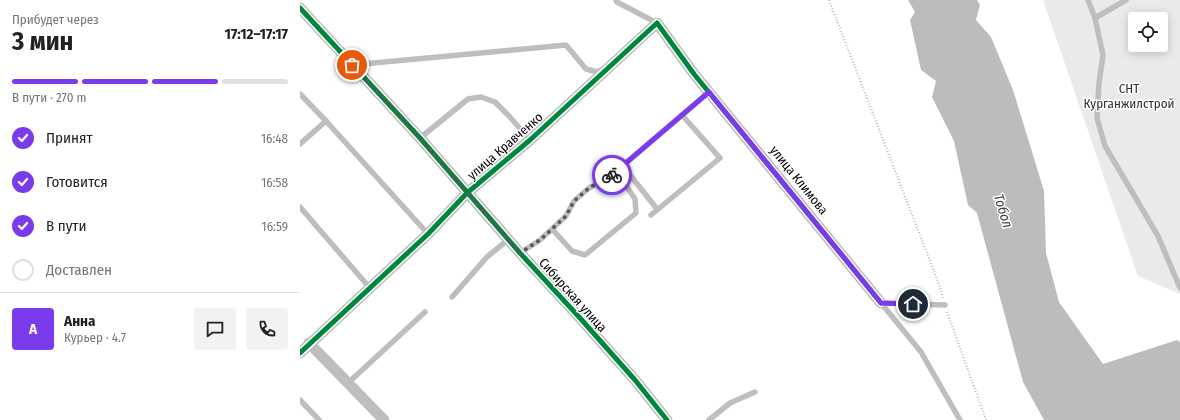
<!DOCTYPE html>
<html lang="ru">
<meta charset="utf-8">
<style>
:root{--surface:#fff;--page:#f2f2f2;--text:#222;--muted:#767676;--line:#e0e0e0;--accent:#7c3aed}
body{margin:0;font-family:"Fira Sans Condensed",sans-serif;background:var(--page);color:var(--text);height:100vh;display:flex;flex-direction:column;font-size:15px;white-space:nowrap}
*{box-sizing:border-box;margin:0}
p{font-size:13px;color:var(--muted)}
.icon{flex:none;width:22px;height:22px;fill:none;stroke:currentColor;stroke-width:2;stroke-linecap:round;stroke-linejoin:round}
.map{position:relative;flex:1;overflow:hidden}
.sheet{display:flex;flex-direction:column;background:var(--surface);width:300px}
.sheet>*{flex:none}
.fabs{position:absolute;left:828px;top:12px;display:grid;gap:8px}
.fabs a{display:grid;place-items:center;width:40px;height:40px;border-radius:4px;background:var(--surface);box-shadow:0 2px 10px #0003;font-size:20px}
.pin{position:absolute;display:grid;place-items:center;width:34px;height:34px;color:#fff;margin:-17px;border:2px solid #fff;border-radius:50%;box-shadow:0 1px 4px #0007}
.courier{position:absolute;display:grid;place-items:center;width:40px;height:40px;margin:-20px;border:3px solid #7c3aed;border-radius:50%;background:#fff;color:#222;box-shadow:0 1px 5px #0007}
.headline em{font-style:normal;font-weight:700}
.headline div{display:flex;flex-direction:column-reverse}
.headline{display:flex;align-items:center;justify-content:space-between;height:68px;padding:0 12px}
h1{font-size:26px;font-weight:700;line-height:30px}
.bar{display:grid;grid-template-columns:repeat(4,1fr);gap:6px 4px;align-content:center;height:48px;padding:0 12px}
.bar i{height:5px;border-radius:3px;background:var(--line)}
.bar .selected{background:var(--accent)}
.bar p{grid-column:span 4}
.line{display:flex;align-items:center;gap:10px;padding:0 12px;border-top:1px solid var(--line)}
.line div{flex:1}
.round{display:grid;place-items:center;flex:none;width:42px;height:42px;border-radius:4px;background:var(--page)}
ol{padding:0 12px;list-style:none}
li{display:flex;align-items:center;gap:12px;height:44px}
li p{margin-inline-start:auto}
li .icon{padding:4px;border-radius:50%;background:var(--accent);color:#fff;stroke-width:4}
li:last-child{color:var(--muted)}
li i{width:22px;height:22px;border:2px solid var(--line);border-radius:50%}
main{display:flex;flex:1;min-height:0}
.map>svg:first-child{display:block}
</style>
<main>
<section class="sheet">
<div class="headline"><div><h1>3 мин</h1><p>Прибудет через</p></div><em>17:12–17:17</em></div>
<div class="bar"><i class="selected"></i><i class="selected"></i><i class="selected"></i><i></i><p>В пути · 270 m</p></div>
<ol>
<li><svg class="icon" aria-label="check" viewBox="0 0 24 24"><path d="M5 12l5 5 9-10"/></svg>Принят<p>16:48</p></li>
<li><svg class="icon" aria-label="check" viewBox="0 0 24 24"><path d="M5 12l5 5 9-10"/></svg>Готовится<p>16:58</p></li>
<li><svg class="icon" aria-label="check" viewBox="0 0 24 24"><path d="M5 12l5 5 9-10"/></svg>В пути<p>16:59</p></li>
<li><i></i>Доставлен</li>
</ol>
<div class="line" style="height:72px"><b class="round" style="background:var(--accent);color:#fff">А</b><div><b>Анна</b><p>Курьер · 4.7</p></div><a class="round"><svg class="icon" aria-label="chat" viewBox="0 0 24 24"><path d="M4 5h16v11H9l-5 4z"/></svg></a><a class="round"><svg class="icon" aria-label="phone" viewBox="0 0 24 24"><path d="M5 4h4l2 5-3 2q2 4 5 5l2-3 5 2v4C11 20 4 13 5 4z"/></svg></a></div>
</section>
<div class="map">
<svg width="880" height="420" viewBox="0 0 880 420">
<rect width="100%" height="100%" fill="#fff"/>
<!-- green -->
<path fill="#eaeaea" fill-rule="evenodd" d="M743 0H880V294L838 276ZM835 19H861V45H835Z"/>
<!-- water -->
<polygon fill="#bcbcbc" points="608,0 677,0 680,5 676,20 691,37 713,90 744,191 746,253 759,302 803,364 877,340 880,342 880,420 744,420 723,382 677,213 668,205 654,141 632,97 636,81 621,70 610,20 615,12"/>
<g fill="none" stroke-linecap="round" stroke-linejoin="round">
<!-- path -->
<g stroke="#b8b8b8" stroke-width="2" stroke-dasharray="1 2" stroke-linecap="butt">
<polyline points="529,0 640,287 643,298"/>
<polyline points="647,312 686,420"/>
</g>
<!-- service -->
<g stroke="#bebebe" stroke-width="5.5">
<polyline points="316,0 317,2 357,23"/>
<polyline points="788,0 795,18 803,55 799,83 797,118 805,146 858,236 880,288"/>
<polyline points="795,18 826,0"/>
<polyline points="52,65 266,45 286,69 297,72 301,70"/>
<polyline points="0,94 26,121"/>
<polyline points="120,138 168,99 181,97 195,102 209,116 230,140"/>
<polyline points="0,144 26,121 128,234"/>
<polyline points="323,166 357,209"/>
<polyline points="309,177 409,92"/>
<polyline points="0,207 69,287"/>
<polyline points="351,215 420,158 382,115"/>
<polyline points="220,253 240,240 266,216 274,201 289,188 309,177 325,184 335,199 336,213 285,255 272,251 252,229"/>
<polyline points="152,297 187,257 209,239"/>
<polyline points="581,303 621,352 660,420"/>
<polyline points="581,303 645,305"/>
<polyline points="48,383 125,312"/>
<polyline points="0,400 19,420"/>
<polyline points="409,420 430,403 455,392"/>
</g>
<!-- minor -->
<g stroke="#bebebe" stroke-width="11">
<polyline points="0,8 120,138 220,253 280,318 335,380 367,420"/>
<polyline points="9,343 84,420"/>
<polyline points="0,353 128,234 167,193 230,140 357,23 394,74 581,303"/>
</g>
<!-- cycleway casing -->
<g stroke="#fff" stroke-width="8">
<g id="cycleway">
<polyline points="0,8 120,138 220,253 280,318 335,380 367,420"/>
<polyline points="0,353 128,234 167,193 230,140 357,23 394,74 581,303"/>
</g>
</g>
<!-- cycleway -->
<use href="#cycleway" stroke="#00873e" stroke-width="5"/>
</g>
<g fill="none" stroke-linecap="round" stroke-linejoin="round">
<!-- done -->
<polyline stroke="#595959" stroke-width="4" stroke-dasharray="0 7.2" points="52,65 120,138 220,253 240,240 252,229 266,216 274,201 289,188 312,175"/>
<!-- route -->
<polyline stroke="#7c3aed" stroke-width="5" points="312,175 409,92 581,303 613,304"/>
</g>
<g text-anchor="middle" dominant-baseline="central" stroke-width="3" stroke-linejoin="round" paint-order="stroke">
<!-- park labels -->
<g font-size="13" fill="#2f2f2f" stroke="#fff">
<text x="829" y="88">СНТ<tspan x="829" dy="15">Курганжилстрой</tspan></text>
</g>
<!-- street labels -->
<g font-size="13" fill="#000" stroke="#fff">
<text transform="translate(205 146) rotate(-41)">улица Кравченко</text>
<text transform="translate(499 180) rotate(51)">улица Климова</text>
<text transform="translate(273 295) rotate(48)">Сибирская улица</text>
</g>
<!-- water labels -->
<g font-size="14" font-style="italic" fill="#404040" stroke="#fff">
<text transform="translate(703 211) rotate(73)">Тобол</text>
</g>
</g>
</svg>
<div class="fabs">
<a><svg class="icon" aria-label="locate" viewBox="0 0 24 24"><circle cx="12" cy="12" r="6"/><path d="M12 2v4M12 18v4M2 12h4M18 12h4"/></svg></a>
</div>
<div class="pin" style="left:52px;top:65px;background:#ea580c"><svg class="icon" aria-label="bag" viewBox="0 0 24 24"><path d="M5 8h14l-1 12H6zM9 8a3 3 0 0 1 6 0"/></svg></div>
<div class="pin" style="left:613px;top:304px;background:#1f2937"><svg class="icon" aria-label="home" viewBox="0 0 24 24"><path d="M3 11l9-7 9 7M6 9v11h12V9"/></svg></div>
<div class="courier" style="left:312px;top:175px"><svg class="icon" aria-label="bike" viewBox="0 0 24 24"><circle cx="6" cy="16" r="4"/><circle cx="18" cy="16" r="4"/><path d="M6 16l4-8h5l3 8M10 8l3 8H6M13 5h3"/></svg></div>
</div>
</main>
